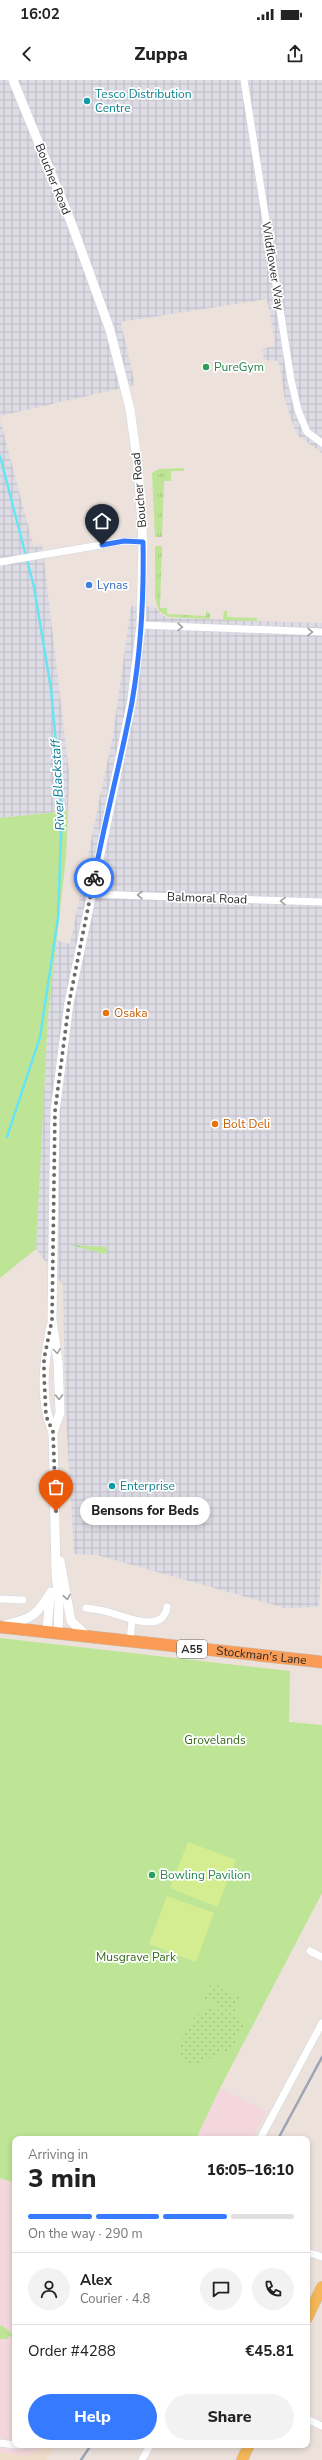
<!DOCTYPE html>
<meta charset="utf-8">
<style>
:root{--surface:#fff;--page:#f2f2f2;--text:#222;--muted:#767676;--line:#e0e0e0;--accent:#357aff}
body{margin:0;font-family:"Nunito Sans",sans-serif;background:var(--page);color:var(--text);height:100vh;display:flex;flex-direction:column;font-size:15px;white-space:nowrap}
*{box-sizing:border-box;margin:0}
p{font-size:13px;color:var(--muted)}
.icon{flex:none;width:22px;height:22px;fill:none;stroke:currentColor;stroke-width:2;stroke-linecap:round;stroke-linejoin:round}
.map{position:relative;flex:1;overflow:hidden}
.sheet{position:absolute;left:12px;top:2056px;width:298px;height:312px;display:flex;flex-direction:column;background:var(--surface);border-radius:8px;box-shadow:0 2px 6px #0003}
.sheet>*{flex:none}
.pin{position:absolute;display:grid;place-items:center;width:34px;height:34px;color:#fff;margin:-41px -17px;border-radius:50% 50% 50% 0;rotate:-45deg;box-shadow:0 0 4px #0007}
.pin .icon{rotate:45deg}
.courier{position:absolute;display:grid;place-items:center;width:40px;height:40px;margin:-20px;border:3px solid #357aff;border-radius:50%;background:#fff;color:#222;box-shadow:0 1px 5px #0007}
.bubble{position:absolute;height:28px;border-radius:14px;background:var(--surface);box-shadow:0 2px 6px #0003;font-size:13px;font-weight:800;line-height:28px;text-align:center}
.overview em{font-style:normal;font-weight:800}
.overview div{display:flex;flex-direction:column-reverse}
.overview{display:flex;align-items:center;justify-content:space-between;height:68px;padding:0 16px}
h1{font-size:26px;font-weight:800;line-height:30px}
.bar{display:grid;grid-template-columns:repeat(4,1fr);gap:6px 4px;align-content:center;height:48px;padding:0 16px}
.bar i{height:5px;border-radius:3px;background:var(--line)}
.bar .active{background:var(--accent)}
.bar p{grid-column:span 4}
.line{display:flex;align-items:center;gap:10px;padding:0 16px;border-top:1px solid var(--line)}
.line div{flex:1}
.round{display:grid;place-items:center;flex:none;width:42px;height:42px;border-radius:21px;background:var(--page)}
.primary-button{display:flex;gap:8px;margin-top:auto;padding:8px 16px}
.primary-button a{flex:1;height:46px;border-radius:24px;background:var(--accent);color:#fff;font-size:16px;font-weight:800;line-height:46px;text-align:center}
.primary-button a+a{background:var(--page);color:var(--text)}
.status{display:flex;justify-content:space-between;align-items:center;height:28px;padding:0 20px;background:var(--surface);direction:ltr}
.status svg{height:11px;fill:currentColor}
header{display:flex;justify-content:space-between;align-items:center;height:52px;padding:0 16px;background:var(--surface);font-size:18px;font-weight:800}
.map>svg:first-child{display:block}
</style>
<div class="status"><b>16:02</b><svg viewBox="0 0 49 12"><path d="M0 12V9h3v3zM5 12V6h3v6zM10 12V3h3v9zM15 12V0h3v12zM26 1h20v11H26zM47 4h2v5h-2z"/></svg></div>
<header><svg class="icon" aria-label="back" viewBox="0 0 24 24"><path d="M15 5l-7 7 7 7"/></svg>Zuppa<svg class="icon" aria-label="share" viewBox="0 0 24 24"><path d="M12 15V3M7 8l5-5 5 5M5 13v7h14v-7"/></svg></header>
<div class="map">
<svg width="322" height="2380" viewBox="0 0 322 2380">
<defs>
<pattern id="industrial-grid" width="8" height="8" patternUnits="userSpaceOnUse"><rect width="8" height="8" fill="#dddce4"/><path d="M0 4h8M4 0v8" fill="none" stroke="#bebdc4"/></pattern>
<pattern id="grass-tufts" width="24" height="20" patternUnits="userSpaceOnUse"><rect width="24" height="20" fill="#bde595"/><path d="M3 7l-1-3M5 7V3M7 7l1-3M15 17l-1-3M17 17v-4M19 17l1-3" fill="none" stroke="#a2c480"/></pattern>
<pattern id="garden-dots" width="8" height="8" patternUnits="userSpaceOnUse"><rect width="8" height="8" fill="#bde595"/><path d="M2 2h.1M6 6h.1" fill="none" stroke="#a2c480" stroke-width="1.8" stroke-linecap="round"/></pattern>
</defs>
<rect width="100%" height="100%" fill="#ece2db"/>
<!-- industrial -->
<g fill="url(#industrial-grid)">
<polygon points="0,0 322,0 322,373 296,354 285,321 280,286 277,281 264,280 262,269 274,266 275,262 267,219 121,242 135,305 0,336"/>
<polygon points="0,339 34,468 42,463 69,692 68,731 0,738"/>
<polygon points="131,526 155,527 162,535 169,538 322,543 322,1474 319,1527 285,1528 97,1475 74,1474 65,1318 63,1205 36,1169 48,936 56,860 70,864 101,712 113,655"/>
</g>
<!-- education -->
<polygon fill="#efddc9" points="46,2365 57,2365 46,2380 0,2380 0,2372 26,2376"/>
<!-- medical -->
<g fill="#f3d7dd">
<polygon points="220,2008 267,2031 252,2059 196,2059"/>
<polygon points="0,2098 15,2103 15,2365 46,2365 26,2376 0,2372"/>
</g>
<!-- grass -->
<g fill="url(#grass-tufts)">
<polygon points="184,388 184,391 171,391 171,401 164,401 162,457 155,457 152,393 159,389"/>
<polygon points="155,466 162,466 160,528 167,528 167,534 206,536 206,531 210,534 210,539 169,537 159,531 155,518"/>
<polygon points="224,531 227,531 227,537 257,538 257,541 223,540"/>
<polygon points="70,1165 108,1167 107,1172 104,1174"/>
<polygon points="0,2245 7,2249 15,2258 9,2256 7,2259 0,2259"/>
</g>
<!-- park -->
<g fill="#bde595">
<polygon points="68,731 66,777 48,936 36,1169 0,1198 0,738"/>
<polygon points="0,1558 290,1591 289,1642 322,1645 322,1813 220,2008 196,2059 15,2059 15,2103 0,2098"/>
</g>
<!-- garden -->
<path fill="url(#garden-dots)" d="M212 1902 241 1919 233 1933 246 1941 231 1969 195 1985 188 1984 183 1980C174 1959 192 1935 210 1926L224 1933 226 1930 203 1918Z"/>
<!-- pitch -->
<g fill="#d4ed90">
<polygon points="188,1762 236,1780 217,1827 170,1808"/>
<polygon points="167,1816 214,1833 196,1882 149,1864"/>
</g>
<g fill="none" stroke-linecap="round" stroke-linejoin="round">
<!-- stream -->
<polyline stroke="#69e4f2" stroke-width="2.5" points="0,376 34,507 51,609 62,730 58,838 40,957 7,1057"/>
<!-- minor casing -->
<g stroke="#d0d7e3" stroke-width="8">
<g id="minor">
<polyline points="244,0 291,300 298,330 307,352 322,363"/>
<polyline points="0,482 124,461 143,462"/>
<polyline points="141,545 322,552"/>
<polyline points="91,814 322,822"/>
<polyline points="0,1519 23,1520"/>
<path d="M86 1528C93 1529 101 1530 108 1532 124 1536 163 1555 167 1527"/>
<polyline points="130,1562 132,1540"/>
<polyline points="310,1871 322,1877"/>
<polyline points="260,2059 322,1943"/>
<polyline points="307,2172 322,2177"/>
<polyline points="307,2339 322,2346"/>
<polyline points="0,2363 15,2365"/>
<polyline points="18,2365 25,2365"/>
<polyline points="142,2380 150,2365"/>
</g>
</g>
<!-- tertiary casing -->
<g stroke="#d0d7e3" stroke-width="10">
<g id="tertiary">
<polyline points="13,0 71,142 110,250 130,329 138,387 143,462 141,545 132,620 69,923 55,1031 52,1240 58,1282 60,1333 53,1352"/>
<path d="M51 1246C44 1281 39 1319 53 1352L56 1493 59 1522 58 1552"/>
<polyline points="60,1481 71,1541 87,1556"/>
<path d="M5 1545C32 1539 37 1535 51 1512"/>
<polyline points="47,1551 50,1516"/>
</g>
</g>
<!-- primary casing -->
<g stroke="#c3c3c3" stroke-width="12">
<g id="primary">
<polyline points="307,2238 322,2207"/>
<polyline points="242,2380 249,2365"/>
</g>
</g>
<!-- trunk casing -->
<g stroke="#c3c3c3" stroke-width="13">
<g id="trunk">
<path id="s1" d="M0 1547 322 1582"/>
</g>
</g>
<!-- minor -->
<use href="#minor" stroke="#fff" stroke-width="7"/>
<!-- tertiary -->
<use href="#tertiary" stroke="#fff" stroke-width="9"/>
<!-- primary -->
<use href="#primary" stroke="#f5b757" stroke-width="11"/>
<!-- trunk -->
<use href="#trunk" stroke="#fa9c55" stroke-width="12"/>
<!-- rail -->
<g stroke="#9da4b5" stroke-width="2.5">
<polyline points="278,2059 322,1977"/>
<polyline points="81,2380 91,2365"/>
</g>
</g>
<!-- one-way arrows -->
<defs><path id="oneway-chevron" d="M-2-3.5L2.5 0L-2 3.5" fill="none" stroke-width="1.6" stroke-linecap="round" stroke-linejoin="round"/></defs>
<g stroke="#9f9f9f">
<use href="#oneway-chevron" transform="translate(180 547) rotate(2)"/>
<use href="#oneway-chevron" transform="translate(310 552) rotate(2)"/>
<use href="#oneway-chevron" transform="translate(140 815) rotate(-177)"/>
<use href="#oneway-chevron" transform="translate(283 821) rotate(-178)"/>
<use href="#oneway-chevron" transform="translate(57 1271) rotate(82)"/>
<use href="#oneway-chevron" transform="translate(59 1317) rotate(89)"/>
<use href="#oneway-chevron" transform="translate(67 1517) rotate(81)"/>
</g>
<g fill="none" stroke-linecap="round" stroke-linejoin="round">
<!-- done -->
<polyline stroke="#6d6a67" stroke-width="4" stroke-dasharray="0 7.2" points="56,1431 53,1352 46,1336 44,1293 44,1279 52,1240 55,1031 69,923 94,798"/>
<!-- route -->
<path stroke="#357aff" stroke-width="5" d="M94 798C105 739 121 681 132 622 141 570 144 515 143 462L124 461 102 465"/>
</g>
<!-- markers -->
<g fill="#0f9aa8" stroke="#fff" stroke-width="1.5">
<circle cx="87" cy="21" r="4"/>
<circle cx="112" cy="1406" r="4"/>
</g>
<g fill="#2e9e5b" stroke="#fff" stroke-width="1.5">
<circle cx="206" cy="287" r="4"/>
<circle cx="152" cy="1795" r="4"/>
</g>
<circle fill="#3f7fe0" stroke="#fff" stroke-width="1.5" cx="89" cy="505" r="4"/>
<g fill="#e8710a" stroke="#fff" stroke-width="1.5">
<circle cx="106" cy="933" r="4"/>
<circle cx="215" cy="1044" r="4"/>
</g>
<g text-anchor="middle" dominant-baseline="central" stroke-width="3.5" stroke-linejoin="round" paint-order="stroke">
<!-- shield labels -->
<rect fill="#fff" stroke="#696969" stroke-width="1" x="177" y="1560" width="30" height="18" rx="3"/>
<g font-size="11" font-weight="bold" fill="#292929">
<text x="192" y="1569">A55</text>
</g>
<!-- culture labels -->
<g font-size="12" fill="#0d838f" stroke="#fff" text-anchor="start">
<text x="95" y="14">Tesco Distribution<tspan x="95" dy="14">Centre</tspan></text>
<text x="120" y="1406">Enterprise</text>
</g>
<!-- street labels -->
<g font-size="12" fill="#292929" stroke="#fff">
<text transform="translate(53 99) rotate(68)">Boucher Road</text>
<text transform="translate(273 186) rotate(81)">Wildflower Way</text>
<text transform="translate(139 410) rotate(-95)">Boucher Road</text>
<text transform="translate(207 818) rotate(2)">Balmoral Road</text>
<text stroke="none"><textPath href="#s1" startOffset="263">Stockman's Lane</textPath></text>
</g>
<!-- leisure labels -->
<g font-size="12" fill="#27864d" stroke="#fff" text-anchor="start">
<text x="214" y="287">PureGym</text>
<text x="160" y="1795">Bowling Pavilion</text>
</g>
<!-- shop labels -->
<g font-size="12" fill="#366cbe" stroke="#fff" text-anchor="start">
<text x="97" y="505">Lynas</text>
</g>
<!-- food labels -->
<g font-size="12" fill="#c56008" stroke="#fff" text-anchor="start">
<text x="114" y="933">Osaka</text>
<text x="223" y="1044">Bolt Deli</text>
</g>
<!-- park labels -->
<g font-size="12" fill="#356917" stroke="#fff">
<text x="215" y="1660">Grovelands</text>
<text x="136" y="1877">Musgrave Park</text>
</g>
<!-- water labels -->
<g font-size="13" font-style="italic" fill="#097c97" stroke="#fff">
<text transform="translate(58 705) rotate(-93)">River Blackstaff</text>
</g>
</g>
</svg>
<div class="pin" style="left:56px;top:1431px;background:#ea580c"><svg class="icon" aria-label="bag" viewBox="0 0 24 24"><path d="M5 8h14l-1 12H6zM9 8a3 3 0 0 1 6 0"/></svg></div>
<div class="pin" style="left:102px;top:465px;background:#1f2937"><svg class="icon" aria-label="home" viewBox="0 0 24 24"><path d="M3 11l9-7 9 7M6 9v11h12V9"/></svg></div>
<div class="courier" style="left:94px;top:798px"><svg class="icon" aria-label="bike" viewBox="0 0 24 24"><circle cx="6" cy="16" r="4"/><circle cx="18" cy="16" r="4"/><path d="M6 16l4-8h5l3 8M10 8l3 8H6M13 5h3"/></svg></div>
<div class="bubble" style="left:80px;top:1417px;width:130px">Bensons for Beds</div>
<section class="sheet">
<div class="overview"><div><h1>3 min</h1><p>Arriving in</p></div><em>16:05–16:10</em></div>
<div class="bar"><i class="active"></i><i class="active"></i><i class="active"></i><i></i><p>On the way · 290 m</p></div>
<div class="line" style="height:72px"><a class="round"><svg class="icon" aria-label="person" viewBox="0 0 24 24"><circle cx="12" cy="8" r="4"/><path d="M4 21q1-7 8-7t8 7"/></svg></a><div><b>Alex</b><p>Courier · 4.8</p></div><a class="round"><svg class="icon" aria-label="chat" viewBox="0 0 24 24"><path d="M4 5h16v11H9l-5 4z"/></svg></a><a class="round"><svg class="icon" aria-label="phone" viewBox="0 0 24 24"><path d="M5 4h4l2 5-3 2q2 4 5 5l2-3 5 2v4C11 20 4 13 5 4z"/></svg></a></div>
<div class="line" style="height:52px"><div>Order #4288</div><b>€45.81</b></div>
<div class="primary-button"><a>Help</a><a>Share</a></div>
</section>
</div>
